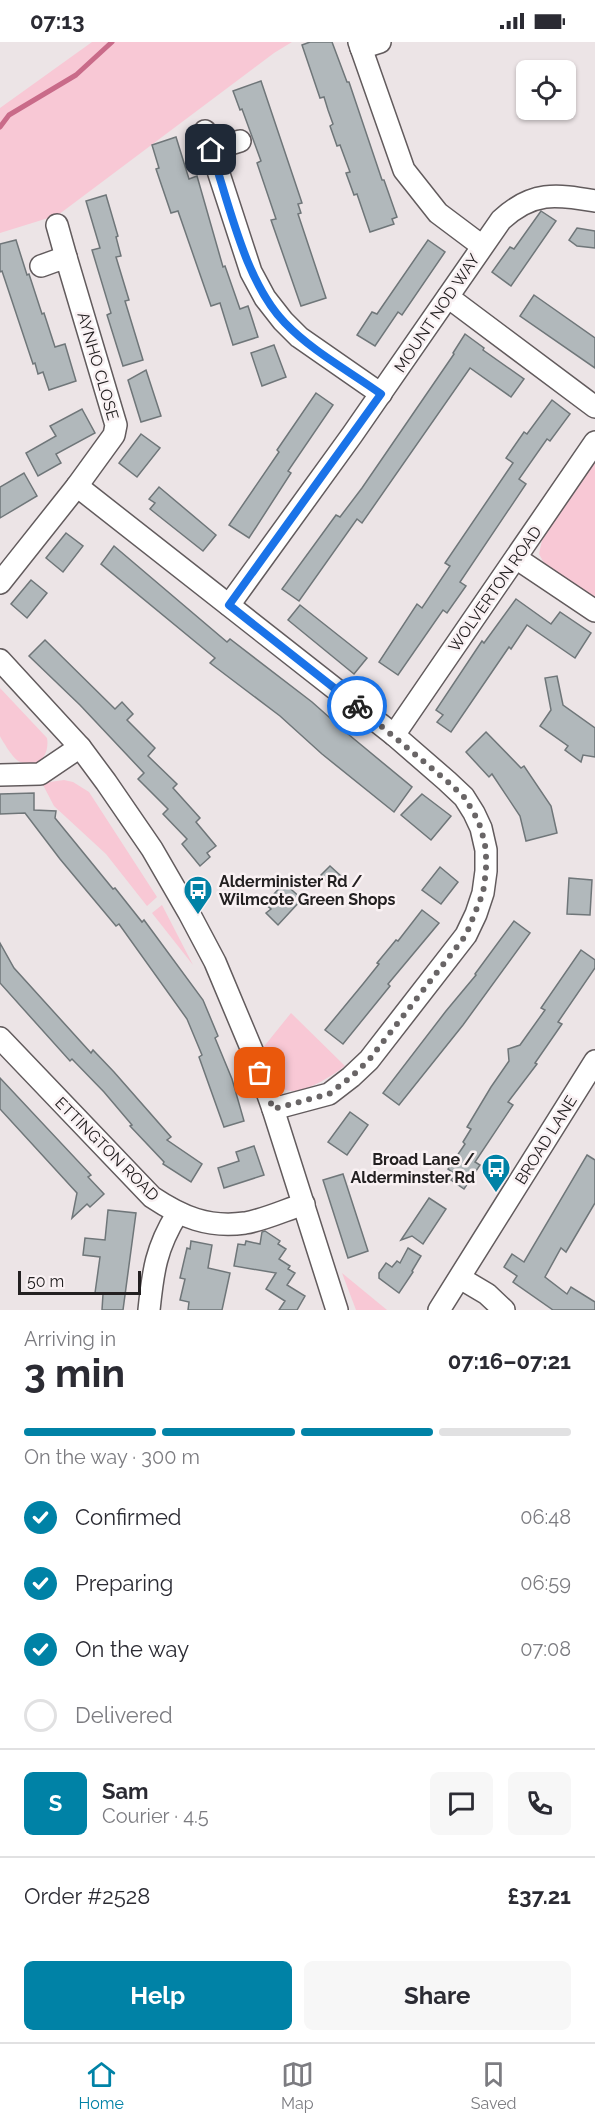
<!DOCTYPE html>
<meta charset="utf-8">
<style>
:root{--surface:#fff;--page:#f7f7f7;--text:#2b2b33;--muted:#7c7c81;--line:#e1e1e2;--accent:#0082a6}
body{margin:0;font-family:Raleway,sans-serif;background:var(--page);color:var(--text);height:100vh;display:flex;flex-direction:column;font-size:22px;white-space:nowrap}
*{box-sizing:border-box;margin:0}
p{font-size:20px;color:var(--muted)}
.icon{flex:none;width:33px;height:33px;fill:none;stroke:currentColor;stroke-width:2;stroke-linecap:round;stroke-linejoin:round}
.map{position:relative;height:1268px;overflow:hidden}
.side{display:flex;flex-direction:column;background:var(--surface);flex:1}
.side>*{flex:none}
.tools{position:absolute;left:516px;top:18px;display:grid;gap:12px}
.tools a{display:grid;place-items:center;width:60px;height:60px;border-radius:9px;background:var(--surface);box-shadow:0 2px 4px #0004;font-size:30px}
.scale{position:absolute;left:18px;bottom:15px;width:123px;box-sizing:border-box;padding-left:6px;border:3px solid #232021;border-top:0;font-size:16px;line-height:21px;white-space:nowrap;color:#232021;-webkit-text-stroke:4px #f9f1f3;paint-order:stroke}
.pin{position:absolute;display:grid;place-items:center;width:51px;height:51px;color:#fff;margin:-26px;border-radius:12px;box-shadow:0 3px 9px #0006}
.courier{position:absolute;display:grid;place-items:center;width:60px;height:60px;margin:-30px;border:4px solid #1a73e8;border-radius:50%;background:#fff;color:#222;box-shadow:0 2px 8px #0007}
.headline em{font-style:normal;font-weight:700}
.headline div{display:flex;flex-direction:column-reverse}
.headline{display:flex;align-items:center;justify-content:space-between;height:102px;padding:0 24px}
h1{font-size:39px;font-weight:700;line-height:45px}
.bar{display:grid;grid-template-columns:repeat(4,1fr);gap:9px 6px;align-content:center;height:72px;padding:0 24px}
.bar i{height:8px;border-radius:4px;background:var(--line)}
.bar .on{background:var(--accent)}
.bar p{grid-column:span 4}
.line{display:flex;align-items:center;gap:15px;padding:0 24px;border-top:2px solid var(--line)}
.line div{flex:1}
.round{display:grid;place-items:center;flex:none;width:63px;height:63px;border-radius:9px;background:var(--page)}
ol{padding:0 24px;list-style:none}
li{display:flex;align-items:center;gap:18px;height:66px}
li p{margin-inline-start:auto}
li .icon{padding:6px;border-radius:50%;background:var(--accent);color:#fff;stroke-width:4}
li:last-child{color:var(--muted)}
li i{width:33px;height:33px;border:3px solid var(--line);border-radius:50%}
.button{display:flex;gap:12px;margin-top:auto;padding:12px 24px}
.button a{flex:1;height:69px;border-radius:9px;background:var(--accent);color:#fff;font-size:24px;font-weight:700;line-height:69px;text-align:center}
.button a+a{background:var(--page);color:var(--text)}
.status{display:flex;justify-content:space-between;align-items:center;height:42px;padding:0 30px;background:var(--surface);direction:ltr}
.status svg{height:16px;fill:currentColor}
.menu{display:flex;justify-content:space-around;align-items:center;height:84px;border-top:2px solid var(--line);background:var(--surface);font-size:16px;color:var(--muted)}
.menu a{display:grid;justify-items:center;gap:3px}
.menu .on{color:var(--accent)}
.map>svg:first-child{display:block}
</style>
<div class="status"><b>07:13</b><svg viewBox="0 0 49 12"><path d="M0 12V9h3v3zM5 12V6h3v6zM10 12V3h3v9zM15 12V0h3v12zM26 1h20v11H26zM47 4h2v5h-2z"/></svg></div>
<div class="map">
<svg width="595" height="1268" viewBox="0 0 595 1268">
<rect width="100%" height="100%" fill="#ece4e6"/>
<!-- green -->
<g fill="#f8c8d5">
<polygon points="92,0 292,0 274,11 58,173 0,191 0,66"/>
<polygon points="595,420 595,557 544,521 539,512 542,498"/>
<path d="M0 646 47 696C50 713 38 728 20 720 14 717 11 711 7 706 5 702 1 697 0 694 0 684 0 658 0 646Z"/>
<polygon points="64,738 73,740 89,750 157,855 147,864 106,812 54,764 42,741"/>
<polygon points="162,863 193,923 152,871"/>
<path d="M291 971 345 1024C330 1035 288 1065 274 1038 269 1029 266 1017 262 1007Z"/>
<polygon points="342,1231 387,1268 356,1268"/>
</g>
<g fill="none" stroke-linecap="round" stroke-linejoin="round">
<!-- stream -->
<polyline stroke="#c96b89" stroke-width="5" points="0,85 9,73 76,33 112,0"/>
</g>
<!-- building -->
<g fill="#b1b8bb" stroke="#6f7679" stroke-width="1.5">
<polygon points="310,0 332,0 347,40 349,40 382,138 384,138 397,175 392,177 394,182 370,190 357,152 354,153 346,131 350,130 340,103 337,104 330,84 333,82 328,68 324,55 320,56 302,3"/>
<polygon points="261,39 302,161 298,162 301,171 298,172 326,256 301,264 271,178 276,177 257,121 261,119 242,67 240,68 233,49"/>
<polygon points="176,95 189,137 197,134 223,225 225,224 240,267 248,264 258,295 233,303 220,261 211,264 178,169 171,171 156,127 159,126 152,103"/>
<polygon points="106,153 118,194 116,195 121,214 116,215 129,258 125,259 143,318 123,324 107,273 111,271 92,208 100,206 86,159"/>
<polygon points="541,169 556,179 511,244 492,230 510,205 514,207"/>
<polygon points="577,186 595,189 595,206 577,204 569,198"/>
<polygon points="16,198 27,233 29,232 42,272 44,271 55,305 65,302 76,339 49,348 43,330 38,332 35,321 33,322 2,229 0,230 0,202"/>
<polygon points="428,198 445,210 402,273 398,270 375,304 357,293 372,270 377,272"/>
<polygon points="534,253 595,296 595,326 520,274"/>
<polygon points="465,292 484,306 483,308 524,337 511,355 470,326 362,481 357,477 299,559 282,547 336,473 340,475 362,446 454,312 453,311"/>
<polygon points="274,303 286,335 262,344 251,311"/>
<polygon points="146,328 161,374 141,380 128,338"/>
<polygon points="316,351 333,363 288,429 291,431 249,496 229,483 279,410 277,408"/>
<polygon points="552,358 570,372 550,399 547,397 519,437 526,442 460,540 466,544 447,571 443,568 398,633 379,620 417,562 422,566 450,524 445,521 513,421 506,416 524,390 527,392"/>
<polygon points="82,367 95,391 56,412 61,421 38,434 26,411 56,394 50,384"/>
<polygon points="141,392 160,406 137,435 119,421"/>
<polygon points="24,431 37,454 0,476 0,445"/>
<polygon points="159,445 216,493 203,509 150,467 155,461 149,457"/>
<polygon points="66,491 83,504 63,530 46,516"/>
<polygon points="114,504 227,600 230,597 312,660 348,692 412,745 394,770 322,712 280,674 210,621 215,616 101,522"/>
<polygon points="31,538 47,551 27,576 11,562"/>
<polygon points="516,557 551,582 560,570 591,591 575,616 527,583 511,607 509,605 451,690 437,680 443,673 436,668 482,599 484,601"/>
<polygon points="300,563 367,616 354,632 288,578"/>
<polygon points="45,598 115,667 122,660 133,672 127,678 155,706 148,714 177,742 173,746 200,776 196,780 216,804 207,811 210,815 200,824 182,802 187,797 163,772 168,767 138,737 144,731 80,663 29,614"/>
<polygon points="557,634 563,663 595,686 595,715 583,713 581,720 565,708 568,704 540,684 551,668 545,636"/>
<polygon points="486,690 521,726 524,724 551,764 557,791 526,799 520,774 492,732 489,735 466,710"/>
<polygon points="34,751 34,768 56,769 55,776 113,847 115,846 142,880 144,878 203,958 218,994 215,996 232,1037 244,1079 224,1085 199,1015 202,1013 187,977 119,882 116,884 60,817 25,771 0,772 0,752"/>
<polygon points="422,752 451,774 431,798 401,773"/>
<polygon points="330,824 341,834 331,844 321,833"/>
<polygon points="440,825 458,840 441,862 422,848"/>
<polygon points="569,836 592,838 590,873 567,872"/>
<polygon points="284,841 302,857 278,883 266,871 271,867 265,862"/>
<polygon points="422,868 439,881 388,942 390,944 343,1002 325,988 363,942 379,922 377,921 396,898 398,899"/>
<polygon points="514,879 530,891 463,983 399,1063 383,1051 446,969 476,933 475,932"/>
<polygon points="0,901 14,926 91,1011 93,1008 114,1030 171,1095 167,1098 202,1122 191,1140 163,1122 164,1120 130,1084 132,1083 104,1050 72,1017 70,1019 0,941"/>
<polygon points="581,908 595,918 595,926 558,980 562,982 535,1021 537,1022 508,1060 513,1063 475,1120 480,1123 464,1147 451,1138 455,1132 448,1127 465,1102 463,1100 471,1087 467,1085 491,1045 509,1019 508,1007 520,1003 545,968 541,966"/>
<polygon points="0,1036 91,1133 88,1135 104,1152 90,1165 87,1162 72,1176 77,1151 0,1067"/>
<polygon points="350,1070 368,1083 347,1113 328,1100"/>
<polygon points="254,1104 264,1133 224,1146 218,1126 239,1119 236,1110"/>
<polygon points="587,1113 595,1118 595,1161 566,1210 561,1206 545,1235 567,1252 571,1245 595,1260 595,1268 553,1268 513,1240 517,1234 504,1225 512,1212 524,1220"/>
<polygon points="343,1132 368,1209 348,1216 323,1138"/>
<polygon points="429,1156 446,1167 423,1202 412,1194 401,1198"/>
<polygon points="108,1168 136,1171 123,1268 102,1268 103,1252 95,1251 100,1215 83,1213 85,1196 105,1198"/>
<polygon points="265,1189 280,1199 278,1202 286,1207 279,1217 290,1224 288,1227 295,1231 287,1243 305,1254 297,1268 279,1268 285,1259 266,1247 276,1231 234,1224 238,1202 245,1203 246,1199 260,1202 262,1190"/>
<polygon points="191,1199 212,1203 208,1226 230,1231 222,1268 188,1268 189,1260 180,1258 185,1237 180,1236 187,1206 190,1207"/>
<polygon points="408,1206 421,1214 412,1229 413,1230 399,1251 379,1236 379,1231 386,1221 392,1225 397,1219 400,1221"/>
</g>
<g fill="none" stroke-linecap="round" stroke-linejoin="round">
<!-- minor casing -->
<g stroke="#625b5d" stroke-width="24">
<g id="minor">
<polyline points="359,0 404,128 438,171 482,204"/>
<polyline points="361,6 380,0"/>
<polyline points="205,89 251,230 265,256 283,279 299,295 381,352"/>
<polyline points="211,108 240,99"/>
<polyline points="57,183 66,215"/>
<polyline points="448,255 595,365"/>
<polyline points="77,444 394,693 447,739 464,755 474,771 481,786 486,808 486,829 483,851 476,872 466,893 369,1018 351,1035 329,1052 273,1067"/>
<polyline points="516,516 595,569"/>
<polyline points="0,541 77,444 114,393 116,383 66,215 41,224"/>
<path d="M229 563 352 393 501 178C532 149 556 152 595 159"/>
<polyline points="0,618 80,705 106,740 152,807 189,871 215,920 254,1013 273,1067 337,1268"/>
<polyline points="394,693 595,400"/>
<polyline points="0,733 40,732 80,705"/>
<path d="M0 996 152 1155C182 1175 208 1186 245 1181 264 1178 285 1168 304 1162"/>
<polyline points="460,1236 487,1252 504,1268"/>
<path d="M149 1268C153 1229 156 1206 177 1172"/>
<polyline points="439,1268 595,1019"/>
</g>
</g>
<!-- minor -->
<use href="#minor" stroke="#fff" stroke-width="21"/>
</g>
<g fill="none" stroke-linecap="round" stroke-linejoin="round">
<!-- done -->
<polyline stroke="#696566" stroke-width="6" stroke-dasharray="0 10.8" points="260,1031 273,1067 329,1052 351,1035 369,1018 466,893 483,851 486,829 486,808 481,786 474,771 464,755 447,739 357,664"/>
<!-- route -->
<path stroke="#1a73e8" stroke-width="8" d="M211 108C229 161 245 240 285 281 312 309 349 329 381 352L229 563 357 664"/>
</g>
<!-- icons -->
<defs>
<g id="bus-pin" transform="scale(1.5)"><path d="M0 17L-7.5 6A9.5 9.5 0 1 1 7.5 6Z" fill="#0082a6" stroke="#f9f1f3"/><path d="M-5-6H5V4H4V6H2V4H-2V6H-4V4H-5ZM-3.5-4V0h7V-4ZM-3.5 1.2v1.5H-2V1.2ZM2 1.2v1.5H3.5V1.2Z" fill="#fff"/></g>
</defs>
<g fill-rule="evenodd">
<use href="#bus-pin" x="198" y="848"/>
<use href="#bus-pin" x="496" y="1126"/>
</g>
<g text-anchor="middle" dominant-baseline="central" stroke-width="5" stroke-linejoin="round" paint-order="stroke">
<!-- street labels -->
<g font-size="16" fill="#232021" stroke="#f9f1f3">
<text transform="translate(437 271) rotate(-56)">MOUNT NOD WAY</text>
<text transform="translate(98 324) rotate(74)">AYNHO CLOSE</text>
<text transform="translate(495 547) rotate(-55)">WOLVERTON ROAD</text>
<text transform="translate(546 1098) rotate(-58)">BROAD LANE</text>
<text transform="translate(107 1107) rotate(45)">ETTINGTON ROAD</text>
</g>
<!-- poi labels -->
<g font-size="16" font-weight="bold" fill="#232021" stroke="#f9f1f3" text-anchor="start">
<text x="219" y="839">Alderminister Rd /<tspan x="219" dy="18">Wilmcote Green Shops</tspan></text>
<text x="475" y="1117" text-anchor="end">Broad Lane /<tspan x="475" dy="18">Alderminster Rd</tspan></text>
</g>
</g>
</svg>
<div class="tools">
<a><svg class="icon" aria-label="locate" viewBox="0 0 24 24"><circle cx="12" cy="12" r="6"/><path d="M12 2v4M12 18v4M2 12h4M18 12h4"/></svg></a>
</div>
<div class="scale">50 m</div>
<div class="pin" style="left:260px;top:1031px;background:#ea580c"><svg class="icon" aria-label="bag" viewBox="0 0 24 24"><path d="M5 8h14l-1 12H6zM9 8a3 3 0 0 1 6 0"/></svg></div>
<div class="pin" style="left:211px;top:108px;background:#1f2937"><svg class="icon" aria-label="home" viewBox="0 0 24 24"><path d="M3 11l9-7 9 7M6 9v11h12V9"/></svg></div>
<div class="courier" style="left:357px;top:664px"><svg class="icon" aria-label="bike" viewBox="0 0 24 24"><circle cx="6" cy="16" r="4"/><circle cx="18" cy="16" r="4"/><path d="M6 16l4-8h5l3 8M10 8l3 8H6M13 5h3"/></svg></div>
</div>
<section class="side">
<div class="headline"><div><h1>3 min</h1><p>Arriving in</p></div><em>07:16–07:21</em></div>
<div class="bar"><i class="on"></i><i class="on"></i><i class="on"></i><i></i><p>On the way · 300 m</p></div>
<ol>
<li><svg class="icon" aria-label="check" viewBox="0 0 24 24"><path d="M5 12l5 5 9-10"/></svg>Confirmed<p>06:48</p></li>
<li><svg class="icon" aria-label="check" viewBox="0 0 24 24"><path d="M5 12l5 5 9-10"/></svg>Preparing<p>06:59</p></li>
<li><svg class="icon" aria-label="check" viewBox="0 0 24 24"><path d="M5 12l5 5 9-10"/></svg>On the way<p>07:08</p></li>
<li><i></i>Delivered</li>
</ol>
<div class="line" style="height:108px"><b class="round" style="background:var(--accent);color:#fff">S</b><div><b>Sam</b><p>Courier · 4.5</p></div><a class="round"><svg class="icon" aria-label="chat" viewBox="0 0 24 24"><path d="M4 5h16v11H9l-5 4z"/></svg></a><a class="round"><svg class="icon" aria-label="phone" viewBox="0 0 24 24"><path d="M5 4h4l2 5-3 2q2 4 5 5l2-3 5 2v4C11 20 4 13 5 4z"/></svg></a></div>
<div class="line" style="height:78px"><div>Order #2528</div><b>£37.21</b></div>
<div class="button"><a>Help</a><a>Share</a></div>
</section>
<nav class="menu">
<a class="on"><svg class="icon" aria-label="home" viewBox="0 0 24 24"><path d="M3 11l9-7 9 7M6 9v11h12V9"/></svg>Home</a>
<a><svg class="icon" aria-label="map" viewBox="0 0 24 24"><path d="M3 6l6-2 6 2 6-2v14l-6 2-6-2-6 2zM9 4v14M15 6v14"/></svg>Map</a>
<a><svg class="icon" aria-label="saved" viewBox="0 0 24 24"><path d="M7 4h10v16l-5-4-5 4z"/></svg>Saved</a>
</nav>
